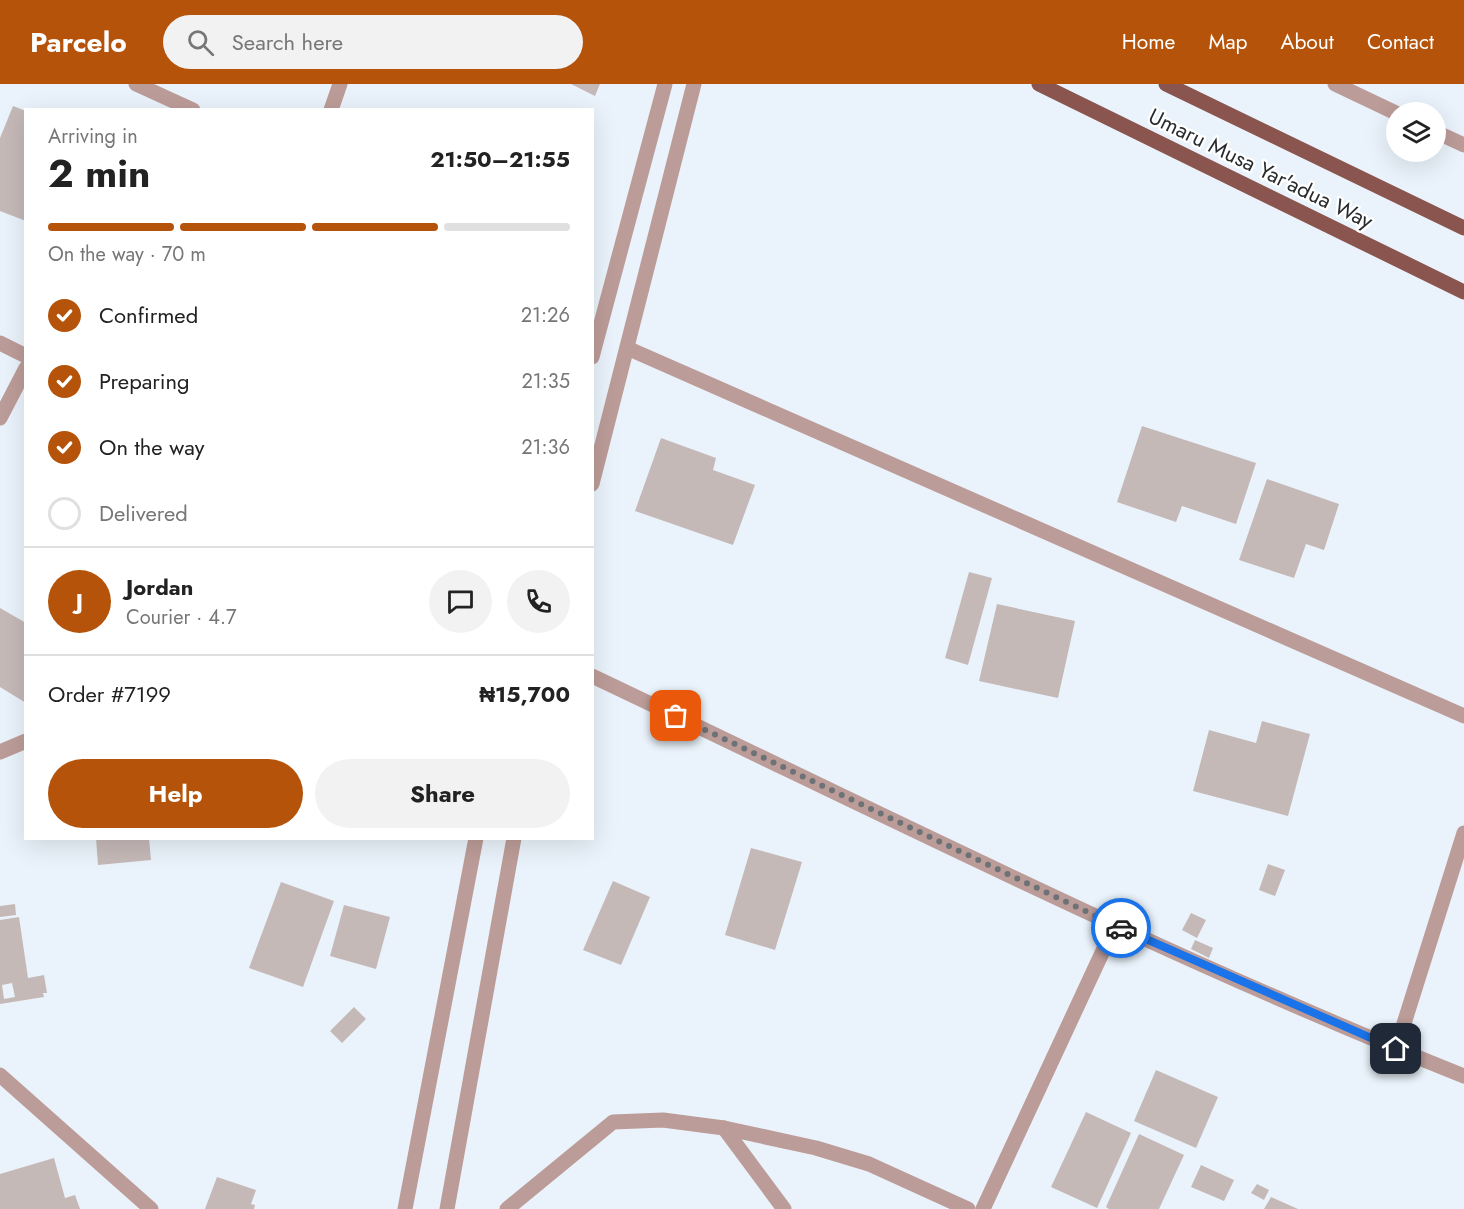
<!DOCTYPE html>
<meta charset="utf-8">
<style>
:root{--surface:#fff;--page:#f2f2f2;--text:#222;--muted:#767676;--line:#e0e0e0;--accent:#b45309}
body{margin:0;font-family:Jost,sans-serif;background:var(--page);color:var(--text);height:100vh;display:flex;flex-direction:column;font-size:22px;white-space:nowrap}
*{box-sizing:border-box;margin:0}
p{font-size:20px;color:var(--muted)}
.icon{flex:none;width:33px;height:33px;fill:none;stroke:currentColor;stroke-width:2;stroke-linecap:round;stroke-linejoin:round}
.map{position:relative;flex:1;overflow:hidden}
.panel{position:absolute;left:24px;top:24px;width:570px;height:732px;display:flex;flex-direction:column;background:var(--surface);border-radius:0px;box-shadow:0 6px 24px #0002}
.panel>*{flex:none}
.buttons{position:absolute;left:1386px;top:18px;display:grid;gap:12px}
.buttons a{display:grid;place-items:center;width:60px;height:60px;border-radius:50%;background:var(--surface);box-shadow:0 6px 24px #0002;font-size:30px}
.pin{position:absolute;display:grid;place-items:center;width:51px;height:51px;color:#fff;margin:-26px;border-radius:12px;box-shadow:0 3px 9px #0006}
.courier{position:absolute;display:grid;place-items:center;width:60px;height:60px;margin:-30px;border:4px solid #1a73e8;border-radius:50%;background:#fff;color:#222;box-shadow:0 2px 8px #0007}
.headline em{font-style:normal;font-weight:700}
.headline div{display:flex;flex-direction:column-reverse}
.headline{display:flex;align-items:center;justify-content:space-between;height:102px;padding:0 24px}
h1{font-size:39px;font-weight:700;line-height:45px}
.bar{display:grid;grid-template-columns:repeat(4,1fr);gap:9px 6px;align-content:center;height:72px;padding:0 24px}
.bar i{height:8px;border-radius:4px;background:var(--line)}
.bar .on{background:var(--accent)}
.bar p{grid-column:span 4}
.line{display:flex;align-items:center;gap:15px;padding:0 24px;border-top:2px solid var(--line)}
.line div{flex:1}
.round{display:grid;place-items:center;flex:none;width:63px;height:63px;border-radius:32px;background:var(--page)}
ol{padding:0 24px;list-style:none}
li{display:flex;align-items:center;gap:18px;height:66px}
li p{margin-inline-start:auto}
li .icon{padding:6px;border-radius:50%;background:var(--accent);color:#fff;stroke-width:4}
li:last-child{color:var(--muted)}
li i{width:33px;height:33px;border:3px solid var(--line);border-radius:50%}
.cta{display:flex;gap:12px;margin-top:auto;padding:12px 24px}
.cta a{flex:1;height:69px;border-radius:36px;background:var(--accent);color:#fff;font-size:24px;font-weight:700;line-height:69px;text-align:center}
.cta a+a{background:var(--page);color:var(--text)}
header{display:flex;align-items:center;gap:36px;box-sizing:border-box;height:84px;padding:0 30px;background:var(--accent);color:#fff}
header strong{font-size:28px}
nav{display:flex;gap:33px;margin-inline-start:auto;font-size:21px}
.search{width:420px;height:54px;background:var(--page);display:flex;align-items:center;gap:15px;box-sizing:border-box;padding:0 21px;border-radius:33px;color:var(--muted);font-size:22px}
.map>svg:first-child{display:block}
</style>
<header>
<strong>Parcelo</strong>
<div class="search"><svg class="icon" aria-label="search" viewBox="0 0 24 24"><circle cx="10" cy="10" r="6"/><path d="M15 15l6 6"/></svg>Search here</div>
<nav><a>Home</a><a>Map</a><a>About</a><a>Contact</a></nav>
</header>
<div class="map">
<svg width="1464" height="1125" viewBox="0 0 1464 1125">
<rect width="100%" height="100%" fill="#eaf3fb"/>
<!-- building -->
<g fill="#c5b9b8" fill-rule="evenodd">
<polygon points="571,0 600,0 595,12"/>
<polygon points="13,22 26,27 26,137 0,127 0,54"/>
<polygon points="1142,342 1256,379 1236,440 1182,422 1176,438 1117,418"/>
<polygon points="661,354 716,374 713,386 755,401 733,461 635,427"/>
<polygon points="1267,395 1339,420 1324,466 1306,460 1294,494 1239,476"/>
<polygon points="969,488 992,494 968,581 945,574"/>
<polygon points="997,520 1075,537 1058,614 979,597"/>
<polygon points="0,524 26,539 26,619 0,603"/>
<polygon points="1262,637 1310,650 1288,732 1193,707 1209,646 1256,659"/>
<polygon points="96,754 149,754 151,776 98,781"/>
<polygon points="751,764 802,778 775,866 725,851"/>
<polygon points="1268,780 1285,786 1275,812 1259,806"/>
<polygon points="613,797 650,813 621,881 583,866"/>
<polygon points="281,798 334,817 303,903 249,884"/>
<polygon points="15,820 16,831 0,833 0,822"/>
<polygon points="344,821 390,833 376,885 330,872"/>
<polygon points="1191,829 1206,836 1197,854 1182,846"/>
<path d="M19 833 28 894 44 891 47 909H43L44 913 0 920V836ZM12 899 15 913 4 915 2 901Z"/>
<polygon points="1195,856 1213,864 1209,874 1191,865"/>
<polygon points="354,923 366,935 342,959 330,947"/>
<polygon points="1156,986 1218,1013 1196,1064 1134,1037"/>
<polygon points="1086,1028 1131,1049 1097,1124 1051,1103"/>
<polygon points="1139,1050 1184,1071 1159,1125 1109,1125 1106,1123"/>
<polygon points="54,1074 65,1114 75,1111 80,1125 0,1125 0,1090"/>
<polygon points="1201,1081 1234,1096 1224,1117 1191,1103"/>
<polygon points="217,1093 256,1106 251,1120 255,1121 254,1125 205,1125"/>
<polygon points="1257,1100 1269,1106 1264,1116 1251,1109"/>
<polygon points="1271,1113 1298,1125 1264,1125"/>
</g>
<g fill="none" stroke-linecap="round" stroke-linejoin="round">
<!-- minor -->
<g stroke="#bc9c98" stroke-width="15">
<polyline points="136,0 193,26"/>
<polyline points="1335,0 1396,29"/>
<polyline points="331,26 340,0"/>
<polyline points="1436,48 1464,61"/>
<polyline points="0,259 26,272"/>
<polyline points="627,264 1464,632"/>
<polyline points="592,273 665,0"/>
<polyline points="0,334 26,284"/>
<polyline points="592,400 694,0"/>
<path d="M592 592C881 729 1167 874 1464 992"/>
<polyline points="0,668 26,657"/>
<polyline points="1396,965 1464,749"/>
<polyline points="0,991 151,1125"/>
<polyline points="724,1044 784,1125"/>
<polyline points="405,1125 476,754"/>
<polyline points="447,1125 514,754"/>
<polyline points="507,1125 613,1038 663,1036 724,1044 816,1064 869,1080 968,1125"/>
<polyline points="983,1125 1115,841"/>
</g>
<!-- primary -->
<g stroke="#8b554f" stroke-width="15">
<polyline points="1039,0 1464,208"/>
<polyline points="1166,0 1464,144"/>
</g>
</g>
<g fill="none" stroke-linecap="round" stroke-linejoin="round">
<!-- done -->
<polyline stroke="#6d7276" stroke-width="6" stroke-dasharray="0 10.8" points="676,632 1121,844"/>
<!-- route -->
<polyline stroke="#1a73e8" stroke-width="8" points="1121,844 1396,965"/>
</g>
<g text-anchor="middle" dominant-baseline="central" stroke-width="4.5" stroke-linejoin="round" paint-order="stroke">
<!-- street labels -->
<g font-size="22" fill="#292c2f" stroke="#fff">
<text transform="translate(1261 84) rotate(26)">Umaru Musa Yar'adua Way</text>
</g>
</g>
</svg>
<div class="buttons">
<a><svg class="icon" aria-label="layers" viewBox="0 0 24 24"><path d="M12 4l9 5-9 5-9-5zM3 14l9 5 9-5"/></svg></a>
</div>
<div class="pin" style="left:676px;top:632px;background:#ea580c"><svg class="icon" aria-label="bag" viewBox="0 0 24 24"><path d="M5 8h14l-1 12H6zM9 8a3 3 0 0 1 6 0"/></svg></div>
<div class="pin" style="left:1396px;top:965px;background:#1f2937"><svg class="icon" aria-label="home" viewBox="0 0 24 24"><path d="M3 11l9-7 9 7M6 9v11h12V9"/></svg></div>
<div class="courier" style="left:1121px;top:844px"><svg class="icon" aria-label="car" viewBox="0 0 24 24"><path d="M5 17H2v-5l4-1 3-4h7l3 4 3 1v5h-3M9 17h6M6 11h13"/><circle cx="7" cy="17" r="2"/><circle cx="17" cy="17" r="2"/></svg></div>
<section class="panel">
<div class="headline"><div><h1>2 min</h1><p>Arriving in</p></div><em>21:50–21:55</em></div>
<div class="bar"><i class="on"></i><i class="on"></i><i class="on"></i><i></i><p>On the way · 70 m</p></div>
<ol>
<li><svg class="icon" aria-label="check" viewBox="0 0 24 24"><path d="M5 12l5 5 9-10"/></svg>Confirmed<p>21:26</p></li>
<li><svg class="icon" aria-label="check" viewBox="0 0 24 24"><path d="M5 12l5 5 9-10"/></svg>Preparing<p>21:35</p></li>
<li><svg class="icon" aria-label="check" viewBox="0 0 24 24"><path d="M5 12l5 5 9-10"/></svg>On the way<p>21:36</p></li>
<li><i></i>Delivered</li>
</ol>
<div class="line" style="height:108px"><b class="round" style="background:var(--accent);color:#fff">J</b><div><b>Jordan</b><p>Courier · 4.7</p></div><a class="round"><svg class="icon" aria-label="chat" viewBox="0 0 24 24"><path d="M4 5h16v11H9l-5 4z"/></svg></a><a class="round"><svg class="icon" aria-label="phone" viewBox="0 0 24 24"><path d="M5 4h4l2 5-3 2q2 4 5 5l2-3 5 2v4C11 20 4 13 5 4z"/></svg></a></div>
<div class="line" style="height:78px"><div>Order #7199</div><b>₦15,700</b></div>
<div class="cta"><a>Help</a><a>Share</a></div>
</section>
</div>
